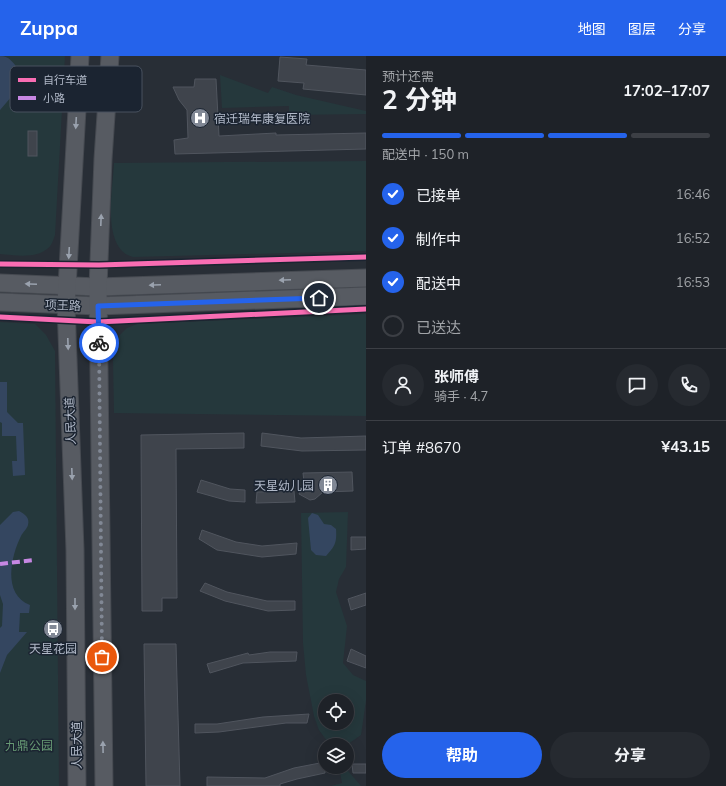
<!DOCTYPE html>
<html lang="zh">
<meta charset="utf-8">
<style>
:root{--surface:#1e2228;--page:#262a30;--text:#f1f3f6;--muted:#a1a4a8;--line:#3c3f45;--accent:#2563eb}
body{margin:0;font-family:Mulish,"Noto Sans SC",sans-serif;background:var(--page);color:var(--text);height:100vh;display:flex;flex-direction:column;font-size:15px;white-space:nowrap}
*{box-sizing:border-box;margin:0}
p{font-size:13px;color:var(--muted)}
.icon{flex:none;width:22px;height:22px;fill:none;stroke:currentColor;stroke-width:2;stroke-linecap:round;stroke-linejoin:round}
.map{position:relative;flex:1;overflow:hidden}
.side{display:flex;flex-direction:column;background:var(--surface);width:360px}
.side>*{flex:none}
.buttons{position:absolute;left:318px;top:638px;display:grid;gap:8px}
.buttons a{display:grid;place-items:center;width:36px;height:36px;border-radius:50%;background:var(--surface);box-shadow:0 4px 16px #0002,0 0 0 1px var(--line);font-size:20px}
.pin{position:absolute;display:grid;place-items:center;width:34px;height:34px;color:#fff;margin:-17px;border:2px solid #fff;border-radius:50%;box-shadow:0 1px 4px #0007}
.courier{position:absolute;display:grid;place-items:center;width:40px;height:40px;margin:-20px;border:3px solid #2563eb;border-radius:50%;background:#fff;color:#222;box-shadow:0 1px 5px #0007}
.overview em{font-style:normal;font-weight:700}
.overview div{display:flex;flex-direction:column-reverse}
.overview{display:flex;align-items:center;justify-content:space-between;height:68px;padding:0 16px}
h1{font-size:26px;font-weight:700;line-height:30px}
.bar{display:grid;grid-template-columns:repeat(4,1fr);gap:6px 4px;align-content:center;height:48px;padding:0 16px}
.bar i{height:5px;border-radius:3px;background:var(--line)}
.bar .on{background:var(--accent)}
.bar p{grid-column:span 4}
.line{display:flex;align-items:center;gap:10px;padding:0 16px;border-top:1px solid var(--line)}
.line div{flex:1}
.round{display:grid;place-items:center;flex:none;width:42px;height:42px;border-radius:21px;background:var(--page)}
ol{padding:0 16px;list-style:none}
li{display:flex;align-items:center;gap:12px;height:44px}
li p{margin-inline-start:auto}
li .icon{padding:4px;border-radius:50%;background:var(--accent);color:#fff;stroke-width:4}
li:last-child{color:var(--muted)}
li i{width:22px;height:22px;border:2px solid var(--line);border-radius:50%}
.cta{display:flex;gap:8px;margin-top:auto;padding:8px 16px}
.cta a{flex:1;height:46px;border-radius:24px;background:var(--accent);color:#fff;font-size:16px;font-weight:700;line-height:46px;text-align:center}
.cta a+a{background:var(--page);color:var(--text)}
header{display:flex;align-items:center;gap:24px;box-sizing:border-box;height:56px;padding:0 20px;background:var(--accent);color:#fff}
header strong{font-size:19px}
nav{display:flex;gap:22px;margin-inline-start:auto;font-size:14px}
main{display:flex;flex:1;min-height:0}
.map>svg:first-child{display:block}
</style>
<header>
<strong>Zuppa</strong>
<nav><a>地图</a><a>图层</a><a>分享</a></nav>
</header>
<main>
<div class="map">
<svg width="366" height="730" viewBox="0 0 366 730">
<rect width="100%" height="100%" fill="#282e36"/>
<!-- green -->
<g fill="#25383c" fill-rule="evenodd">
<path d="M0 0H65L55 179C53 184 52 190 47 193 35 203 14 199 0 198Z"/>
<polygon points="220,19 268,37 272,31 296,39 366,55 366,58 289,59 289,50 222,52"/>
<path d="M366 105V195L133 201C129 200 125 198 122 195 104 176 113 131 114 107Z"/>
<polygon points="366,258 366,360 114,357 113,305 114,285 127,272 137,268"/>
<polygon points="0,266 35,268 46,279 55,295 59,730 0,730"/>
<path d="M348 456 346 511 339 523 336 536 347 570 343 607 353 619 366 625V644L361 679 348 688V715L361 730H331L342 727 339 711H347V689H330L319 674 314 660 306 619 303 587 301 457ZM325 645H347V667H325Z"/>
</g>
<!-- water -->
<g fill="#344660">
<path d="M0 0C10 0 13 7 19 14L18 33 0 54Z"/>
<polygon points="0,326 7,326 7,356 18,367 23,367 25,419 13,420 12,405 17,405 16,380 2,380 2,367 0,366"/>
<path d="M19 455C25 458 30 462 28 469 27 473 23 476 21 480 11 500 2 538 30 549L29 557H20L19 576H27L7 599 0 617V572L2 570 3 548 0 539V469L13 456Z"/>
<path d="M312 457 318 459 324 468 331 469 336 473C337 487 335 490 326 500L316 499 311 494 308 462Z"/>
</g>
<!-- building -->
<g fill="#3f444c" stroke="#50555e">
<polygon points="280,1 307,3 306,9 366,14 366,39 303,33 304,27 278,25"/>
<polygon points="195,23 216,23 219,80 276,77 276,79 366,77 366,93 175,98 174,84 188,82 187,54 179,44 173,31 194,31"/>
<rect x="28" y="75" width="9" height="25"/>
<polygon points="244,377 244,392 176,393 177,542 162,542 162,555 142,555 141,379"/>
<polygon points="262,377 301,382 366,380 366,394 302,395 261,390"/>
<polygon points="352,416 353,435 323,436 315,443 310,444 299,438 304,426 303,417"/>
<polygon points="201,424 230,433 245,434 245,446 229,445 197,436"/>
<polygon points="294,435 295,446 256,447 257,436"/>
<polygon points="202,474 236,486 262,490 297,487 296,498 262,501 217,494 199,483"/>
<polygon points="351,481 366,481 366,493 351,494"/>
<polygon points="205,527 227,536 267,545 295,545 295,554 268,555 225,545 200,535"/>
<polygon points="366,537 366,549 351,554 348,543"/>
<polygon points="144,588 176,588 180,730 146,730"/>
<polygon points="351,593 366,600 366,612 347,605"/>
<polygon points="270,596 297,596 296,605 243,607 210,617 207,608 248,597 249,599"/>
<polygon points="309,658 307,667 286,667 219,676 195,677 195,668 217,668 263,661"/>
<polygon points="325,706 325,717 297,723 280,728 280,730 207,730 207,721 265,722 294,712"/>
<polygon points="352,708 366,708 366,717 353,717"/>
</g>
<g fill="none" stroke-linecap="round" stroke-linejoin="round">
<!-- secondary casing -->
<g stroke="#464a51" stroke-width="19">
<g id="secondary">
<polyline points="0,227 98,231 366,222"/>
<polyline points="0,246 98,250 366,240"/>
<polyline points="77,730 75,494 66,249 80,0"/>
<polyline points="104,730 98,231 103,103 110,0"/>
</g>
</g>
<!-- secondary -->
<use href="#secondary" stroke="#575b62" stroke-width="17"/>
<!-- quiet -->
<polyline stroke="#c787e3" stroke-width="4" stroke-dasharray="8 4" stroke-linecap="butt" points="0,508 34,504"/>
<!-- cycleway casing -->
<g stroke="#1b2431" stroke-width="8">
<g id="cycleway">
<polyline points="0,208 99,209 366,201"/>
<polyline points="0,261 98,266 366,253"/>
</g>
</g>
<!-- cycleway -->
<use href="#cycleway" stroke="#f96db3" stroke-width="5"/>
</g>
<!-- one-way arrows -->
<defs><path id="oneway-solid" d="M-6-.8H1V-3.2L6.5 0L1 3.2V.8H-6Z"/></defs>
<g fill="#9aa2ae">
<use href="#oneway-solid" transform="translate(76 67) rotate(93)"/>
<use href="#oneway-solid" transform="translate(101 164) rotate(-88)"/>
<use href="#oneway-solid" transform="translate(69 197) rotate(93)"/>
<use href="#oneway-solid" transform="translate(285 224) rotate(178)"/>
<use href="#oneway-solid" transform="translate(31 228) rotate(-177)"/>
<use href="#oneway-solid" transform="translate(155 229) rotate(178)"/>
<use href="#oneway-solid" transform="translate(68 288) rotate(88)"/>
<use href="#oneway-solid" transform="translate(72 418) rotate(88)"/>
<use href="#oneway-solid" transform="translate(75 548) rotate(90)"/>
<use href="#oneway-solid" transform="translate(103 691) rotate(-91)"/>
</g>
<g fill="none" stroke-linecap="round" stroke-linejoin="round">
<!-- done -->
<polyline stroke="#818895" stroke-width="4" stroke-dasharray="0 7.2" points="99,287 102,601"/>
<!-- route -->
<polyline stroke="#2563eb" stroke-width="5" points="99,287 98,250 319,242"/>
</g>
<!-- icons -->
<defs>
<g id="hospital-disc" transform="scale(1)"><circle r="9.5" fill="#818895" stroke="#1b2431"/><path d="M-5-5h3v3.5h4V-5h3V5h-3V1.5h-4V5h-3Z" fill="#fff"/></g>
<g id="building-disc" transform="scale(1)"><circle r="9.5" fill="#818895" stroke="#1b2431"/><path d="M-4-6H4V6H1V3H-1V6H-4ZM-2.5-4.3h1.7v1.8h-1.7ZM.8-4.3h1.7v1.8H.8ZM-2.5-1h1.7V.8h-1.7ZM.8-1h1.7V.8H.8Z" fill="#fff"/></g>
<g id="bus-disc" transform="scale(1)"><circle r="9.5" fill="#818895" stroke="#1b2431"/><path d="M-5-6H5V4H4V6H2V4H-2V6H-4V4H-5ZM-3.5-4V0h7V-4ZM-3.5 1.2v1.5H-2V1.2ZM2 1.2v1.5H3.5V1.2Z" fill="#fff"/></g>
</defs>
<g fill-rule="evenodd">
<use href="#hospital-disc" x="200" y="62"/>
<use href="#building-disc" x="328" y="429"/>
<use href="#bus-disc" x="53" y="573"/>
</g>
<g text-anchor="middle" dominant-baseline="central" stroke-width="3" stroke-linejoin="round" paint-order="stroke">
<!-- poi labels -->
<g font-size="12" fill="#b1b9c8" stroke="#1b2431" text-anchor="start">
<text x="214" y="62">宿迁瑞年康复医院</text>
<text x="314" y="429" text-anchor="end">天星幼儿园</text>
<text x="53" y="592" text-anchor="middle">天星花园</text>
</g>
<!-- street labels -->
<g font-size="12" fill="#b1b9c8" stroke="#1b2431">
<text transform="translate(63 249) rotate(2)">项王路</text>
<text transform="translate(70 365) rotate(-92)">人民大道</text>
<text transform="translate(76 689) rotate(-90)">人民大道</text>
</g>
<!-- park labels -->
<g font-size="12" fill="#679a74" stroke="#1b2431">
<text x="29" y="689">九鼎公园</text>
</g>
</g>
<!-- legend -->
<rect x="10" y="10" width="132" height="46" rx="6" fill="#1b2431" stroke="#48515e" stroke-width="1"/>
<rect x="18" y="22" width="18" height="4" fill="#f96db3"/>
<rect x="18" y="40" width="18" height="4" fill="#c787e3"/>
<g font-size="11" fill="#b1b9c8">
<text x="43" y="28">自行车道</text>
<text x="43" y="46">小路</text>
</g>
</svg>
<div class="buttons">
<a><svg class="icon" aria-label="locate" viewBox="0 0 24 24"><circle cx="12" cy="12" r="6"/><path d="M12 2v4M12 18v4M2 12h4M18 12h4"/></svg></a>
<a><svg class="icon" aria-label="layers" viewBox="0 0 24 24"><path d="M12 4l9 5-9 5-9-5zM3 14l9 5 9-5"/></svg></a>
</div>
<div class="pin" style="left:102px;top:601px;background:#ea580c"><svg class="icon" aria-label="bag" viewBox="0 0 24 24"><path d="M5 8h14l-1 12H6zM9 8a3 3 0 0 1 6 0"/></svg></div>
<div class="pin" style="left:319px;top:242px;background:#1f2937"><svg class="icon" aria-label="home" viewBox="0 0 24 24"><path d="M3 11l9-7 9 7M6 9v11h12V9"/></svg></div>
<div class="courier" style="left:99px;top:287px"><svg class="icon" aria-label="bike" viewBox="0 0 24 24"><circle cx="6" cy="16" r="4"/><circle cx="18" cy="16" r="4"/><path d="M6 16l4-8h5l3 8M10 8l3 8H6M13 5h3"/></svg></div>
</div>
<section class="side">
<div class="overview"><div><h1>2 分钟</h1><p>预计还需</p></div><em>17:02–17:07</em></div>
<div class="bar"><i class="on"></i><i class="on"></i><i class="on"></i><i></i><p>配送中 · 150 m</p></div>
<ol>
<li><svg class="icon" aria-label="check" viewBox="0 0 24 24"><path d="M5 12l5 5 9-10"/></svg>已接单<p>16:46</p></li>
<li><svg class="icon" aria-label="check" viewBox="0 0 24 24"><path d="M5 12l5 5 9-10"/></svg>制作中<p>16:52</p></li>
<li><svg class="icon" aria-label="check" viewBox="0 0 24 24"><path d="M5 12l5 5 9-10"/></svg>配送中<p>16:53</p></li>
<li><i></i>已送达</li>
</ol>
<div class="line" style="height:72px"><a class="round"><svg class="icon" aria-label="person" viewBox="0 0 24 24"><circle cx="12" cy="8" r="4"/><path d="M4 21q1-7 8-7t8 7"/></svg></a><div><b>张师傅</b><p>骑手 · 4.7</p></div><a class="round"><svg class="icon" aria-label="chat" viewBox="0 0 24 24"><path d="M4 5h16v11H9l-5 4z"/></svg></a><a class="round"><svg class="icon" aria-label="phone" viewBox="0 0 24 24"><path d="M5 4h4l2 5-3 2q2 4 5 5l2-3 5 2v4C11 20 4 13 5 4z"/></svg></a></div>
<div class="line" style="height:52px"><div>订单 #8670</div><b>¥43.15</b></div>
<div class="cta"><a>帮助</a><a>分享</a></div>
</section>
</main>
